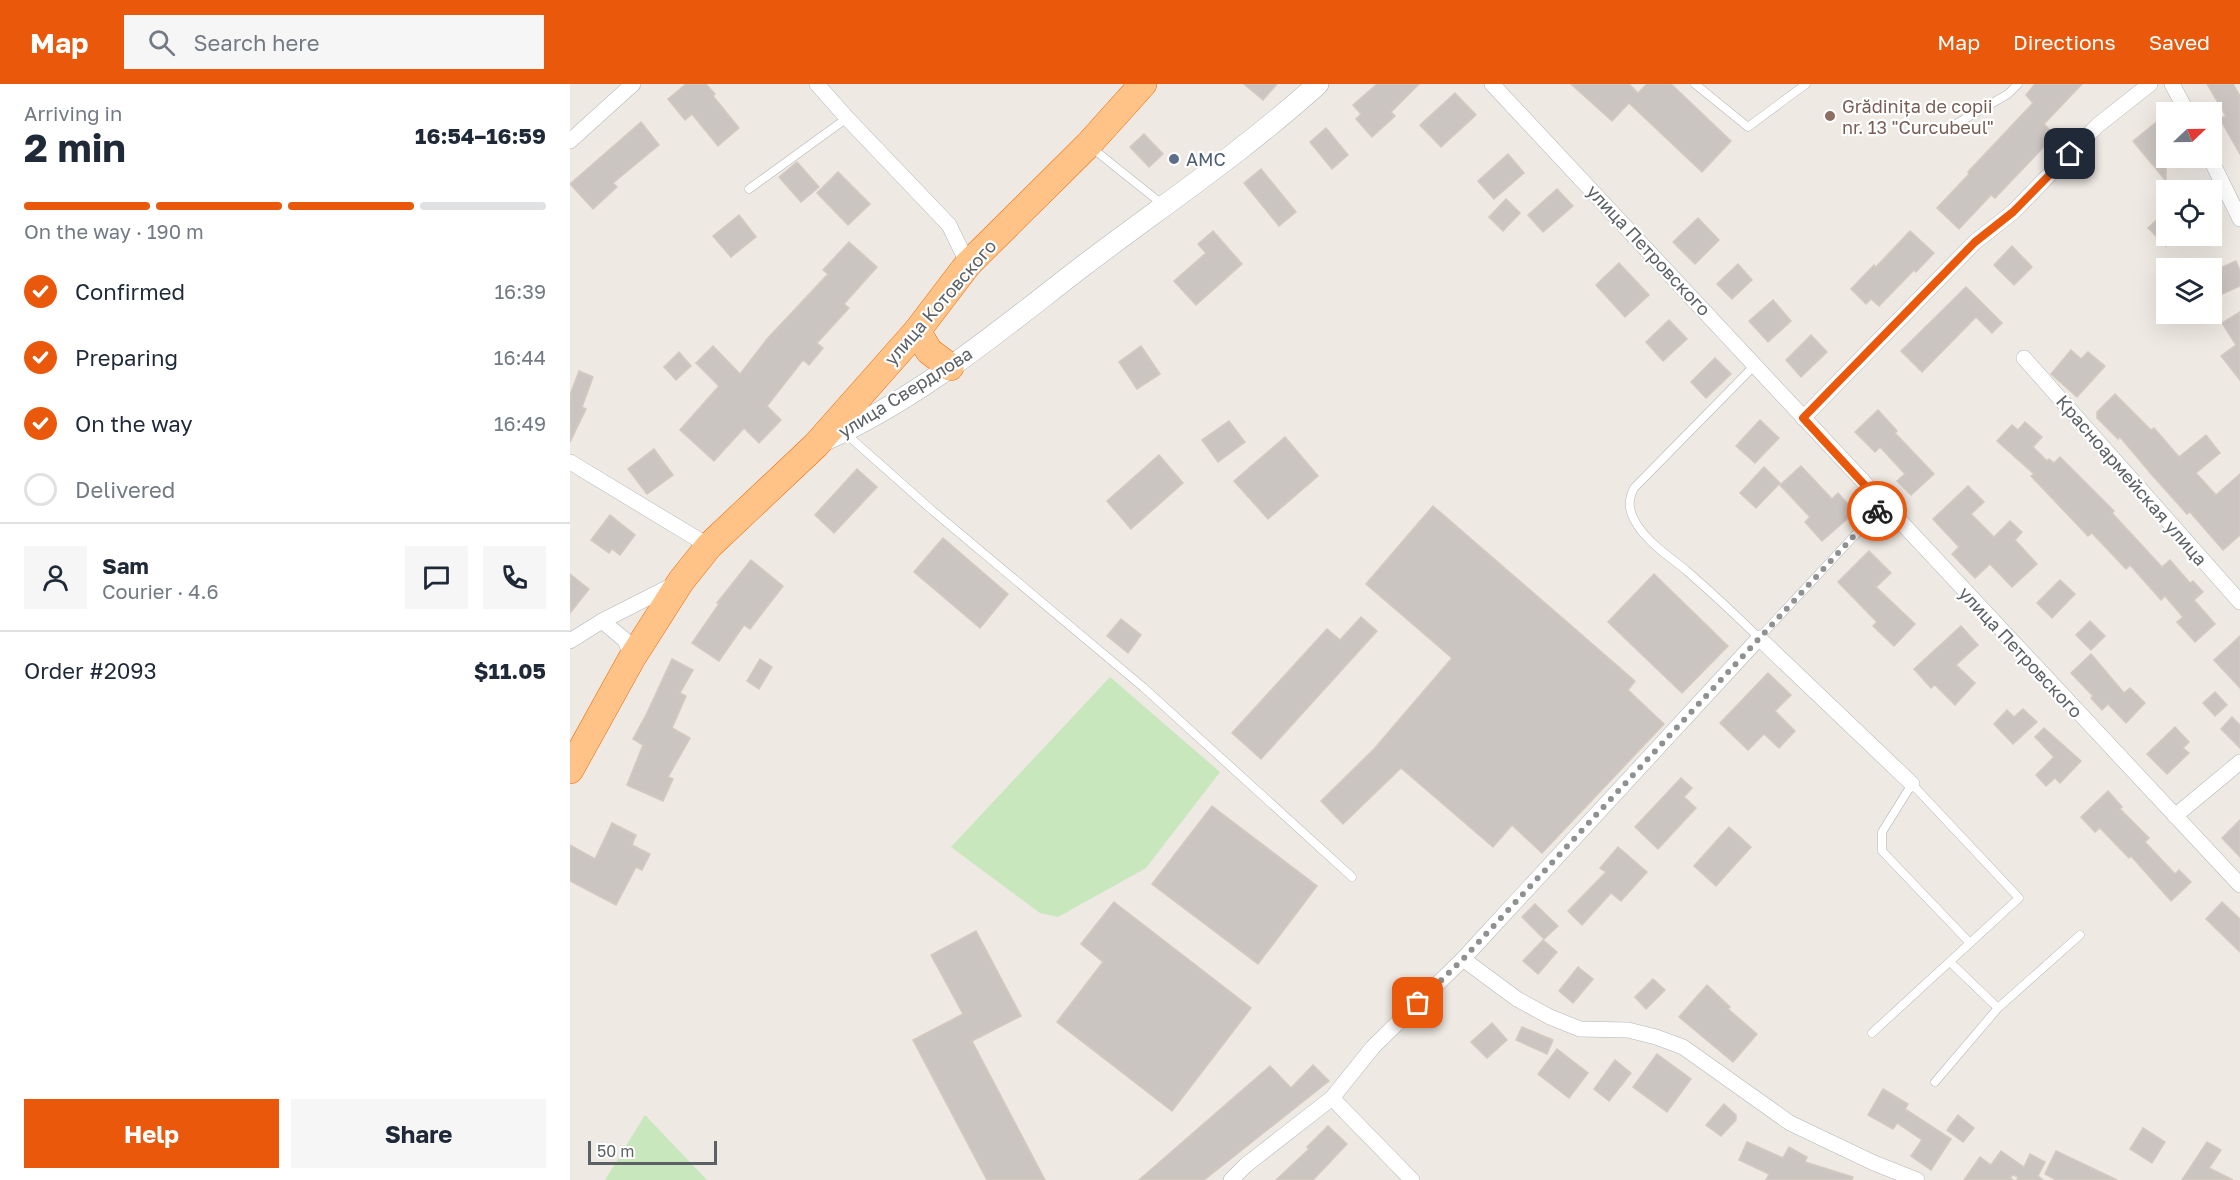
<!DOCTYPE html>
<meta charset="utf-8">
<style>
:root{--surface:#fff;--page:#f6f6f7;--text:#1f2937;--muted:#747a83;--line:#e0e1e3;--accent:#ea580c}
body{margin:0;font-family:"Golos Text",sans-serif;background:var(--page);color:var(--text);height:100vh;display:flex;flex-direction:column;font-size:22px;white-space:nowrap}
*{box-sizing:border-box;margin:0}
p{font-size:20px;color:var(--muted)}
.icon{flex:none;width:33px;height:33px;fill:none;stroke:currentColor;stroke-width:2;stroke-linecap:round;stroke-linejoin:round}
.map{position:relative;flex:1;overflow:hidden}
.sheet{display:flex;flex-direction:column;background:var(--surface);width:570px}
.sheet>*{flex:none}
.needle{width:39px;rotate:68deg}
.controls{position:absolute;left:1586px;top:18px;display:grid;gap:12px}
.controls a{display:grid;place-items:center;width:66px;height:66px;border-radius:0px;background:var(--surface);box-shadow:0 6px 24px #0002;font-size:30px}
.scale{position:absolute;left:18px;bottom:15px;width:129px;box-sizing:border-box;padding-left:6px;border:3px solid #5b6164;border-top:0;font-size:16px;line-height:21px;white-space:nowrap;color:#5b6164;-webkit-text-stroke:4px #fff;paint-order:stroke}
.pin{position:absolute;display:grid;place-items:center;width:51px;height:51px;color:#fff;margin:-26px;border-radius:12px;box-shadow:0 3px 9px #0006}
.courier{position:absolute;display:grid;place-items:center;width:60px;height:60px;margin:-30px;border:4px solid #ea580c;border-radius:50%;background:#fff;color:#222;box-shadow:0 2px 8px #0007}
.head em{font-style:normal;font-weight:700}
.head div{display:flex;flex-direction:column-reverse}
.head{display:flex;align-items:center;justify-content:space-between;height:102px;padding:0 24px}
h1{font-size:39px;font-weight:700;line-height:45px}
.bar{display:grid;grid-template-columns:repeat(4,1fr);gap:9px 6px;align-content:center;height:72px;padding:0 24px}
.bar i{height:8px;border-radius:4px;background:var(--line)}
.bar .active{background:var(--accent)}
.bar p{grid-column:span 4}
.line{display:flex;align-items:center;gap:15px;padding:0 24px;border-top:2px solid var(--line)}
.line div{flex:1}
.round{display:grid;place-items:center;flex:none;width:63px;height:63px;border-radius:0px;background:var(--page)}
ol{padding:0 24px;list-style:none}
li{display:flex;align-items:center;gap:18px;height:66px}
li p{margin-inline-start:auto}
li .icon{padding:6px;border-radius:50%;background:var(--accent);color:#fff;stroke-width:4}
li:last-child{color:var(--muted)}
li i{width:33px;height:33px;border:3px solid var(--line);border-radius:50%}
.button{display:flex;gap:12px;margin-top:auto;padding:12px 24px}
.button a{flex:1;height:69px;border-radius:0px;background:var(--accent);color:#fff;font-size:24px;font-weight:700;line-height:69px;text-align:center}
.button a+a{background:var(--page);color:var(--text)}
header{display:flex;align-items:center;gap:36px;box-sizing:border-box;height:84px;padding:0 30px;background:var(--accent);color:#fff}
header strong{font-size:28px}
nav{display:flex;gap:33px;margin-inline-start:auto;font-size:21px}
.search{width:420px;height:54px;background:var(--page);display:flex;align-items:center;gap:15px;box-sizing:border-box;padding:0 21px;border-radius:0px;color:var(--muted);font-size:22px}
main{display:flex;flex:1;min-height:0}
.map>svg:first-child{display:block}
</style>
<header>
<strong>Map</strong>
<div class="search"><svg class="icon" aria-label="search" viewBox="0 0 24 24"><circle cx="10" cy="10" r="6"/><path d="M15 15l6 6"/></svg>Search here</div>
<nav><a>Map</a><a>Directions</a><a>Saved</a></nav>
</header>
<main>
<section class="sheet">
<div class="head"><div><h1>2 min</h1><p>Arriving in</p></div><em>16:54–16:59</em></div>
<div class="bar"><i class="active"></i><i class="active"></i><i class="active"></i><i></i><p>On the way · 190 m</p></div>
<ol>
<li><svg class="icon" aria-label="check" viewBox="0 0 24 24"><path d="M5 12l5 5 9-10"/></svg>Confirmed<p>16:39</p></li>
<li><svg class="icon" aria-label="check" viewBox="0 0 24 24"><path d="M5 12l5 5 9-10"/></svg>Preparing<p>16:44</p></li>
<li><svg class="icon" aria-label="check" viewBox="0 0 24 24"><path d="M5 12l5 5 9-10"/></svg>On the way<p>16:49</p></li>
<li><i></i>Delivered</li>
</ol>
<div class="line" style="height:108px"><a class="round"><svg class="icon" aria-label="person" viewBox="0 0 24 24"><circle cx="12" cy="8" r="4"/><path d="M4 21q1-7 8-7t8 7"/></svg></a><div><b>Sam</b><p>Courier · 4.6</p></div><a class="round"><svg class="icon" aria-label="chat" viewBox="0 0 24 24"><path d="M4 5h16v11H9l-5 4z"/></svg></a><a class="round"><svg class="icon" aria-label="phone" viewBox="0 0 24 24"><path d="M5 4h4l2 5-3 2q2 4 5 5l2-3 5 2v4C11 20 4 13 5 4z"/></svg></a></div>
<div class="line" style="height:78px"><div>Order #2093</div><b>$11.05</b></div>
<div class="button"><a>Help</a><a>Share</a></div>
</section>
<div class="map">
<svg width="1670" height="1096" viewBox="0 0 1670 1096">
<rect width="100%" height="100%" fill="#eee9e2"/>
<!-- green -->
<g fill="#c8e7bd">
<polygon points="540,593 650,688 576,784 488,833 470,829 381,763"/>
<polygon points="75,1031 137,1096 35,1096"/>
</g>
<!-- building -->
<g fill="#cbc5c1" stroke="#d3c9c0" stroke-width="1.5">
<polygon points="116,0 136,0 145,10 143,12 169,44 148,62 122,30 115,36 98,15"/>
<polygon points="674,0 707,0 693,16"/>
<polygon points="807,0 849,0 821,28 825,32 802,53 786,35 791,30 783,21"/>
<polygon points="1001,0 1059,0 1068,9 1077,0 1101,0 1161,57 1132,88 1059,19 1042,37"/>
<polygon points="1465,0 1512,0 1474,40 1485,51 1425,114 1421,111 1389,145 1367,124 1399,90 1398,88 1463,19 1456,11"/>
<polygon points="1637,0 1663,0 1670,12 1670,70 1650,35 1656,32"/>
<polygon points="885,9 906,31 871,63 850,41"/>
<polygon points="1589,36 1596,44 1596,97 1563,57"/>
<polygon points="71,38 89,61 43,99 47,103 23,125 0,100"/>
<polygon points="756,44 778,71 762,85 740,58"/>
<polygon points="574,50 593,70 579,83 560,63"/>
<polygon points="938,70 954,89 924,115 908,97"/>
<polygon points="227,78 249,103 231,118 209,93"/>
<polygon points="691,85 726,128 709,142 674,99"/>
<polygon points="268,88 300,120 278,141 247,109"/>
<polygon points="987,105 1003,122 973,148 958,131"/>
<polygon points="936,115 950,129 933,147 919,133"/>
<polygon points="1596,127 1596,162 1578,144"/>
<polygon points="169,131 186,153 161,173 143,152"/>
<polygon points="1128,134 1149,156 1125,180 1103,158"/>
<polygon points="643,147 672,180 626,221 604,197 636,169 628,160"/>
<polygon points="1340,147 1364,169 1346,188 1344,186 1309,222 1301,215 1296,220 1281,205 1304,181 1306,183"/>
<polygon points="279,158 307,183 274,220 279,224 247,259 253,264 239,281 233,276 197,322 211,336 189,359 174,344 144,377 110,346 149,302 126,279 143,262 170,290 197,255 258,190 253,186"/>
<polygon points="1442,162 1462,183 1444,201 1424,181"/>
<polygon points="1666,177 1670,187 1670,202 1648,212 1641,197 1641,188"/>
<polygon points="1049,179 1079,211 1055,233 1026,201"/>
<polygon points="1168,180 1182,196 1162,215 1147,200"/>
<polygon points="1396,203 1432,239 1422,249 1406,233 1352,288 1331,267"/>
<polygon points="1203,216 1221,237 1198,258 1179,237"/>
<polygon points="1670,228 1670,296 1651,272 1666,261 1652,239"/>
<polygon points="1099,236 1117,255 1093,277 1076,258"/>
<polygon points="1241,251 1257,268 1231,293 1216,276"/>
<polygon points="571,262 590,290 567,305 549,278"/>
<polygon points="1501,266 1511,275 1518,268 1535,282 1507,313 1481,290"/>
<polygon points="109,268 121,282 106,296 94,283"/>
<polygon points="1145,274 1161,290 1136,314 1121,298"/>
<polygon points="9,287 23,293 12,323 16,325 0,358 0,311"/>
<polygon points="1545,310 1581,346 1584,344 1609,373 1636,351 1650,369 1626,389 1646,411 1670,390 1670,451 1653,466 1620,428 1617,430 1582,391 1550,353 1548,355 1527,334 1527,328"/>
<polygon points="1308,326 1327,347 1325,349 1364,390 1341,411 1327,397 1335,390 1310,363 1305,368 1285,348"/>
<polygon points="1190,336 1209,354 1185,379 1166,362"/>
<polygon points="659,337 675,358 648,378 632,356"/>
<polygon points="1455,338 1472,353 1463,363 1477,377 1479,375 1484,379 1490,373 1544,427 1542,429 1592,483 1600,476 1620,499 1623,497 1633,508 1624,516 1645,540 1625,558 1607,538 1613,533 1595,512 1591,516 1560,481 1556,485 1522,449 1518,452 1461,392 1464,390 1427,357 1442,341 1448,346"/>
<polygon points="715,353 748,392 698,435 664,397"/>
<polygon points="84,365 103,391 77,410 58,385"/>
<polygon points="589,371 613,399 561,445 537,417"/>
<polygon points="1231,382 1262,415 1268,409 1285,428 1252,457 1235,438 1240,433 1210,401"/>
<polygon points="1194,383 1210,399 1186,424 1170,409"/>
<polygon points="287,385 307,403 264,449 245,431"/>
<polygon points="1398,402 1414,418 1401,430 1424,453 1440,437 1452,448 1445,456 1467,480 1442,503 1420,480 1405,494 1382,470 1389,463 1363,435"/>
<polygon points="863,422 1065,597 1058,606 1094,640 972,769 942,741 923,763 831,684 773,740 751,717 804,665 882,574 796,500"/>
<polygon points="40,431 65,451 50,471 42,465 39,469 21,456"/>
<polygon points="373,454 438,510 410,544 344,488"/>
<polygon points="1299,467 1321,489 1306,503 1345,540 1324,562 1303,542 1307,538 1268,498"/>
<polygon points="181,476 213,502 180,545 174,541 149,577 122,559 149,520 147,519"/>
<polygon points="0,490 19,505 0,529"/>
<polygon points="1084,490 1158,562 1112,609 1038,538"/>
<polygon points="1490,496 1505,510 1482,534 1467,519"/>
<polygon points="791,533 807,547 691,675 662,649 757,545 770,556"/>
<polygon points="551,535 571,551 558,569 537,552"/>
<polygon points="1520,537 1535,552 1521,566 1506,551"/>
<polygon points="1391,542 1408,561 1386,581 1405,599 1385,621 1365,601 1361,604 1344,585"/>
<polygon points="1670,552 1670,604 1644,576"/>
<polygon points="1521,570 1554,609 1560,604 1575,619 1556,639 1538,620 1532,626 1521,614 1523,612 1501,589"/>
<polygon points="102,575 123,586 110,609 116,612 102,644 120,654 98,693 103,695 93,717 57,701 73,661 63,655 77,629"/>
<polygon points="190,575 202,583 189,605 177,597"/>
<polygon points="1198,589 1221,611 1205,627 1225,647 1209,664 1194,650 1178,666 1150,639"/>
<polygon points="1645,608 1657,621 1645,632 1633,619"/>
<polygon points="1453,625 1467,638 1443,660 1424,640 1437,626 1444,633"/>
<polygon points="1662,633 1670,641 1670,664 1651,645"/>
<polygon points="1605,643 1619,658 1613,664 1619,669 1597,690 1577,670"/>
<polygon points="1474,644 1511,677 1490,699 1485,694 1476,702 1466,691 1484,673 1465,653"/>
<polygon points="1111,694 1122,704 1114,713 1126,724 1088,765 1065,743"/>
<polygon points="1538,707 1552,723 1550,725 1579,754 1575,758 1605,790 1609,786 1621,798 1601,817 1561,772 1559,774 1530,744 1525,748 1511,733"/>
<polygon points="642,722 747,802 688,880 582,800"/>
<polygon points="1670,736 1670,773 1652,754"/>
<polygon points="42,739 66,751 62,761 80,770 72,786 66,783 46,821 0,797 0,761 25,775"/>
<polygon points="1159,743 1181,763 1146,802 1124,782"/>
<polygon points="1048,763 1077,788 1051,817 1041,809 1012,841 998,827 1036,788 1030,784"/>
<polygon points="544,818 681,924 602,1027 487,938 533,878 511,860"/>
<polygon points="1652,818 1670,835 1670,868 1636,835"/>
<polygon points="965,820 988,842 974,855 952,833"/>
<polygon points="406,847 451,932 402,957 475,1096 417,1096 343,956 393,930 361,871"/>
<polygon points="973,856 987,868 968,890 953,877"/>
<polygon points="1008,883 1023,895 1003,919 989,907"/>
<polygon points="1083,895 1095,906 1076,925 1065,913"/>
<polygon points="1137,901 1160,923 1158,925 1187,950 1163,978 1109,933"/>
<polygon points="922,939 937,956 917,974 901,958"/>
<polygon points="952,943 983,956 977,970 946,956"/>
<polygon points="987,965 1018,989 999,1014 968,990"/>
<polygon points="1087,970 1121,995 1097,1028 1063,1003"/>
<polygon points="1045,976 1061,989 1039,1017 1024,1005"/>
<polygon points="743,981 759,997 634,1096 569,1096 700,982 721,1004"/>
<polygon points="1313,1005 1338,1020 1335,1025 1381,1055 1361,1086 1341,1072 1352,1056 1327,1039 1323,1045 1298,1031"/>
<polygon points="1154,1020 1166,1031 1166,1036 1151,1052 1136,1041"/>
<polygon points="1388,1031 1404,1044 1393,1058 1377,1046"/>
<polygon points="758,1042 777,1060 743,1096 706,1096 739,1065 737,1063"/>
<polygon points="1573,1044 1595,1058 1582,1079 1560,1065"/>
<polygon points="1177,1058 1213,1074 1219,1063 1237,1073 1235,1078 1283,1093 1282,1096 1196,1096 1199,1090 1169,1076"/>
<polygon points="1637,1058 1651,1066 1639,1084 1663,1096 1612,1096"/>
<polygon points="1431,1067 1454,1083 1460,1070 1475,1078 1468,1092 1473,1096 1447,1096 1448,1093 1443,1091 1440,1094 1443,1096 1394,1096 1410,1073 1421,1081"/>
<polygon points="1486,1067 1547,1096 1486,1096 1475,1090"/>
</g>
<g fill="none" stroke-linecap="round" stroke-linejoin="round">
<!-- lane casing -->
<g stroke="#b3b7ba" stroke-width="9">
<g id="lane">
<polyline points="1125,0 1178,43 1236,0"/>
<polyline points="1374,47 1438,10 1448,0"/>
<polyline points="522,64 592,120"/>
<polyline points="179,105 277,34"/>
<path d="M1186 280 1064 404C1058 416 1058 426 1066 439 1077 458 1100 473 1117 487 1142 509 1166 531 1189 554L1313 421"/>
<polyline points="275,349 363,427 573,603 782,793"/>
<polyline points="1380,878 1428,924 1510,851"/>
<path d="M1302 949C1351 904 1400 859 1449 814L1342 700 1312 748V767L1400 859"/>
<polyline points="1365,998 1428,924"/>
</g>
</g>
<!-- street casing -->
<g stroke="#b3b7ba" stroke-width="16">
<g id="street">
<polyline points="247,0 277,34 379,141 398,180"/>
<polyline points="922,0 1670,801"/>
<polyline points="1602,0 1617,28"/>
<polyline points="0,57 63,0"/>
<polyline points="1640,74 1670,135"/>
<polyline points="1454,274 1670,518"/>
<polyline points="1233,334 1405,158 1443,128 1528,41 1580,0"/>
<polyline points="0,378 139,462"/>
<polyline points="32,537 55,556 62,574"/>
<polyline points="0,557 32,537 105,500"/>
<polyline points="1605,732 1670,678"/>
<polyline points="893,875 947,915 980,933 1010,945 1058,946 1086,953 1113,963 1220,1039 1304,1079 1347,1096"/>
<polyline points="762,1014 842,1096"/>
<polyline points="661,1096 676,1081 762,1014 803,963 893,875 1189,554 1342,700"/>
</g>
</g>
<!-- secondary casing -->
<g stroke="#b2b8bb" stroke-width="22">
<path id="secondary" d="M253 357C349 315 431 245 513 182 592 122 674 67 748 0"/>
</g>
<!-- highway casing -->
<g stroke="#f06900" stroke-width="28">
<g id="highway">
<polyline points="347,247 359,267 380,283"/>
<polyline points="0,686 62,574 111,497 139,462 246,361 347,247 398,180 518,61 573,0"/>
</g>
</g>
<!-- lane -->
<use href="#lane" stroke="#fff" stroke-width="8"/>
<!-- street -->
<use href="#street" stroke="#fff" stroke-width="15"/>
<!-- secondary -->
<use href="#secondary" stroke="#fff" stroke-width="21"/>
<!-- highway -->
<use href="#highway" stroke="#ffc388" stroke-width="27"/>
</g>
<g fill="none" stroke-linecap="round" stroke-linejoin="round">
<!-- done -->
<polyline stroke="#8e9190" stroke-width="6" stroke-dasharray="0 10.8" points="848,919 893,875 1307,427"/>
<!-- route -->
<polyline stroke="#ea580c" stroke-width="8" points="1307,427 1313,421 1233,334 1405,158 1443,128 1500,70"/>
</g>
<!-- markers -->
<circle fill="#8d6e63" stroke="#fff" stroke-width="2" cx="1260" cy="32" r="6"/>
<circle fill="#5c6f8a" stroke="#fff" stroke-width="2" cx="604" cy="75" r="6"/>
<g text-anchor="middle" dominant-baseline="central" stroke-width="4.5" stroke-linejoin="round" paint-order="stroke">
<!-- education labels -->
<g font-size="18" fill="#785e54" stroke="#fff" text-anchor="start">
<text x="1272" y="22">Grădinița de copii<tspan x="1272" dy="21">nr. 13 "Curcubeul"</tspan></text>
</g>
<!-- service labels -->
<g font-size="18" fill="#4e5e75" stroke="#fff" text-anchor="start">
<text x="616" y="75">AMC</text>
</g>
<!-- street labels -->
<g font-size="18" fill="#5b6164" stroke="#fff">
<text transform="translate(1079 166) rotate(47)">улица Петровского</text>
<text transform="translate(370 218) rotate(-49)">улица Котовского</text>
<text transform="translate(335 308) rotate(-32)">улица Свердлова</text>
<text transform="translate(1562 396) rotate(49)">Красноармейская улица</text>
<text transform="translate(1451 568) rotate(47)">улица Петровского</text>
</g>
</g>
</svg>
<div class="controls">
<a><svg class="needle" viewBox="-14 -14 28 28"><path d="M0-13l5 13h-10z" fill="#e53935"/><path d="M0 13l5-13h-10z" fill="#747a83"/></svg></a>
<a><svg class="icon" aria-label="locate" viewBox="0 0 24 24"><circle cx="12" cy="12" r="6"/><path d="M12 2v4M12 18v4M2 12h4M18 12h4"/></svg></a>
<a><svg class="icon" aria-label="layers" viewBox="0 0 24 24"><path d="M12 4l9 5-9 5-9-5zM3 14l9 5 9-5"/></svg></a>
</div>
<div class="scale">50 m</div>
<div class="pin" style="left:848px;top:919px;background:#ea580c"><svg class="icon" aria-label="bag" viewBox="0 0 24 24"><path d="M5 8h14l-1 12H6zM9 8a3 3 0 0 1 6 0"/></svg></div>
<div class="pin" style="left:1500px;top:70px;background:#1f2937"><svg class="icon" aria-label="home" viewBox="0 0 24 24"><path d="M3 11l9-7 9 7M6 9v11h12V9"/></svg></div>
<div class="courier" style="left:1307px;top:427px"><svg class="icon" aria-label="bike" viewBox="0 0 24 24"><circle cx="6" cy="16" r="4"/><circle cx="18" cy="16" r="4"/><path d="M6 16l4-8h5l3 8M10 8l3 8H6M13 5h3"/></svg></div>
</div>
</main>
